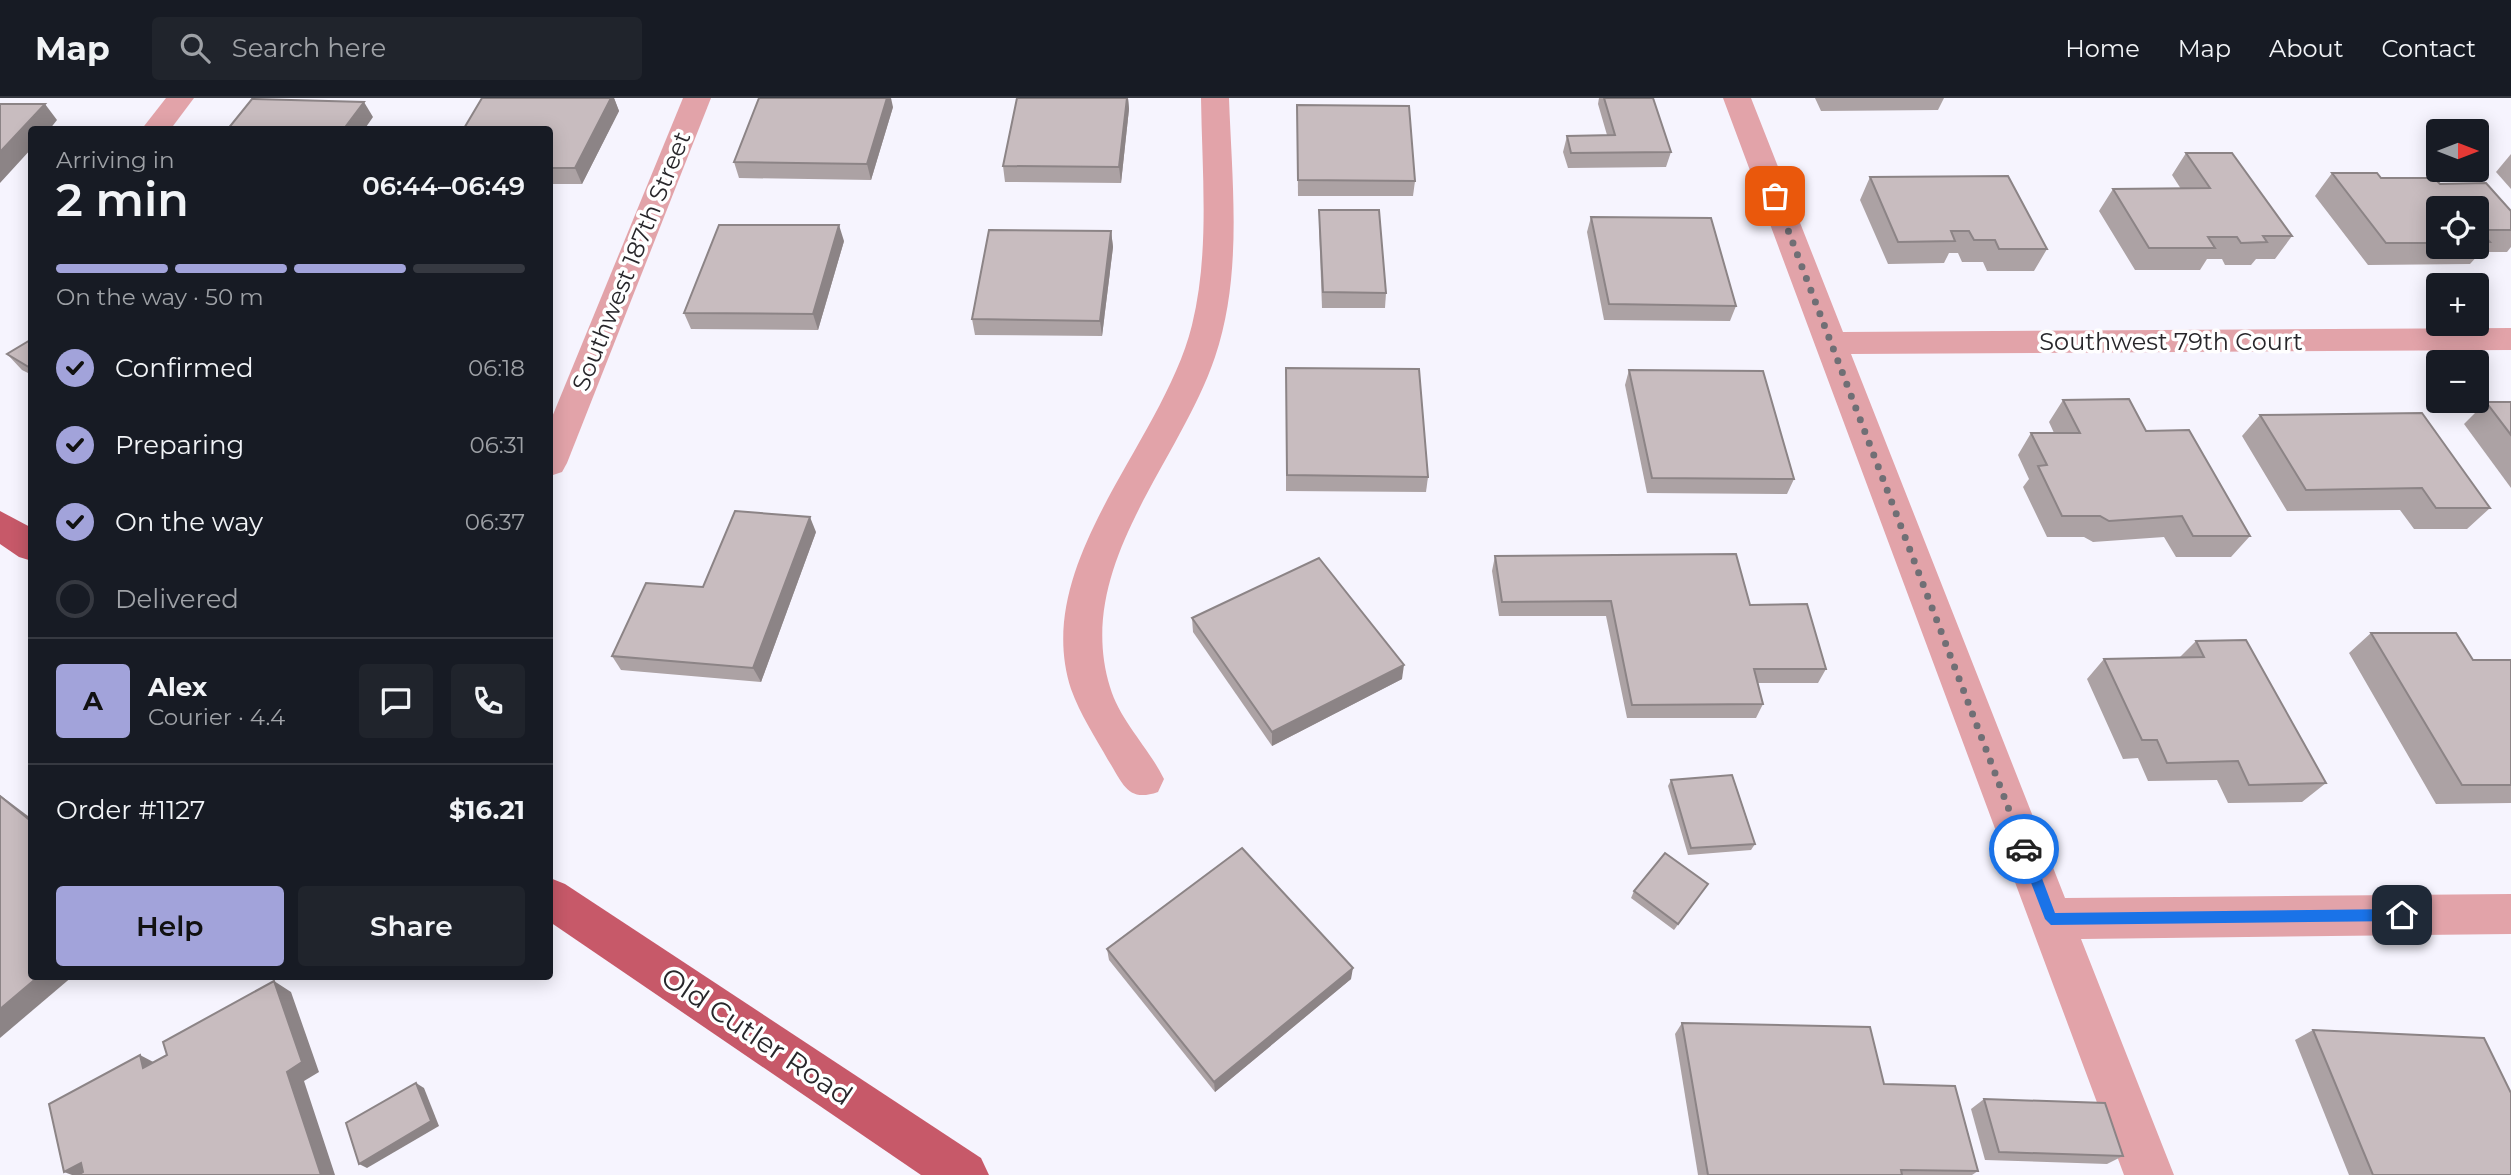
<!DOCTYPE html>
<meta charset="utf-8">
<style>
:root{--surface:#171b24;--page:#20242c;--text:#f1f3f6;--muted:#9ea1a6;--line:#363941;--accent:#a2a3da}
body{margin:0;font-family:Montserrat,sans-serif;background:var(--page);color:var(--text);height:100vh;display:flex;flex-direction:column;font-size:26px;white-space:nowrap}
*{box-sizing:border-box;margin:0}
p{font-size:23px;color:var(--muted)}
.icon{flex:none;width:38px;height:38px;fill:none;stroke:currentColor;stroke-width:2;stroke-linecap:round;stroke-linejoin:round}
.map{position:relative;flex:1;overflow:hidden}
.drawer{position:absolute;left:28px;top:28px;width:525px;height:854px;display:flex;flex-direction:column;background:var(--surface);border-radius:7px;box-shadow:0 4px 18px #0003}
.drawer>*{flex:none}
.needle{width:46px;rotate:90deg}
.tools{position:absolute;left:2426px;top:21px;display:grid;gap:14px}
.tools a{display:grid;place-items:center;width:63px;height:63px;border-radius:7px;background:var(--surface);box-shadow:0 4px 18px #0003;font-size:35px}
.pin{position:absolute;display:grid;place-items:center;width:60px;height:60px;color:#fff;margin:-30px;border-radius:14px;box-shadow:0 4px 10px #0006}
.courier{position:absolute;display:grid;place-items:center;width:70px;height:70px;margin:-35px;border:5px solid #1a73e8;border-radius:50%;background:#fff;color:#222;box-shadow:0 2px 9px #0007}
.head em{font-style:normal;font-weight:600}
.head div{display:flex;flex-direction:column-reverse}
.head{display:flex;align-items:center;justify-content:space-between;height:119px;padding:0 28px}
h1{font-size:46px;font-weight:600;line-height:52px}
.bar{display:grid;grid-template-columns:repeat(4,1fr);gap:10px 7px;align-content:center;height:84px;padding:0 28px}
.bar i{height:9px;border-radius:5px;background:var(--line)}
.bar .on{background:var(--accent)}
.bar p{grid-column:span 4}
.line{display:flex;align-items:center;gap:18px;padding:0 28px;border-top:2px solid var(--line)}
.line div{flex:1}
.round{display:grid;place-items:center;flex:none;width:74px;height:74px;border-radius:7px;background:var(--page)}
ol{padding:0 28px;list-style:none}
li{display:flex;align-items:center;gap:21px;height:77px}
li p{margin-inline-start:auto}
li .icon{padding:7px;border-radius:50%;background:var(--accent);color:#111;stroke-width:4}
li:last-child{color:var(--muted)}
li i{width:38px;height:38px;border:4px solid var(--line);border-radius:50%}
.button{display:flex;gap:14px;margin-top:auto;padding:14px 28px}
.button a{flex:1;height:80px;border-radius:7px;background:var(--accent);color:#111;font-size:28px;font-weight:600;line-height:80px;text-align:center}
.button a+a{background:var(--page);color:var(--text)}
header{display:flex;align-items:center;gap:42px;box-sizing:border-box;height:98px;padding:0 35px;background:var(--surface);border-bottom:2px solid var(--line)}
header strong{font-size:33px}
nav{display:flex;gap:38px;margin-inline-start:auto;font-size:24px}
.search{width:490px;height:63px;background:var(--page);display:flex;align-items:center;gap:18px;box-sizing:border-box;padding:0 24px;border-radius:7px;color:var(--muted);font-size:26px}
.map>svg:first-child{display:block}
</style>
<header>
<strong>Map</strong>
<div class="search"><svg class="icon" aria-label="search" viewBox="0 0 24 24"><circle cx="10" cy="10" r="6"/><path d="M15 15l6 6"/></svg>Search here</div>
<nav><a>Home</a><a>Map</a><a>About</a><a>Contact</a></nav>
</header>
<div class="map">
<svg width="2511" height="1077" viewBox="0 0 2511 1077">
<rect width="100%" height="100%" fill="#f6f4fe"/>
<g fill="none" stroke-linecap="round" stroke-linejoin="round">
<!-- minor -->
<g fill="#e2a3a9" fill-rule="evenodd">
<polygon points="166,0 194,0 170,32 141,32"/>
<polygon points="683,0 711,0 567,365 562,374 550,378 550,324"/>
<path d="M1201 0H1229C1232 85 1243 176 1215 259 1179 366 1073 468 1110 589 1120 623 1149 650 1164 681L1158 694C1127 705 1123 685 1108 662 1095 639 1080 616 1071 591 1030 464 1163 345 1192 227 1210 154 1202 75 1201 0Z"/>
<polygon points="1723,0 1751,0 1843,234 2511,230 2511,252 1851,256 2065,800 2511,796 2511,836 2081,841 2174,1077 2124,1077"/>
</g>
<!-- major -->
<g fill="#c75969" fill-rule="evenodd">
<polygon points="0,413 32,430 32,463 19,459 0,446"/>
<polygon points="550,780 565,786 981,1060 989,1077 921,1077 550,824"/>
</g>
</g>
<!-- wall -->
<g fill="#aca2a4" fill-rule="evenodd">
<polygon points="482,0 614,0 619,13 582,86 550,86 550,32"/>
<polygon points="1017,0 1128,0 1129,11 1121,85 1005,84 1003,68"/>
<polygon points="1599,0 1653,0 1671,54 1666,69 1568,70 1563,54 1567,38 1607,37 1598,6"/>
<polygon points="1815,0 1944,0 1938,12 1821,13"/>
<polygon points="1297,7 1415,83 1413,98 1298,98"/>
<polygon points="893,9 871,82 739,80 734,64"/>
<polygon points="2186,55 2292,138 2275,161 2256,161 2251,167 2225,167 2222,161 2207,161 2200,172 2135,172 2099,113 2113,91 2181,91 2172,77"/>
<polygon points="2511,56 2511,91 2496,74"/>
<path d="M2332 75 2440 86 2511 113V149L2507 154H2481L2470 166 2368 167 2315 98ZM2438 110H2476V149H2438Z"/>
<polygon points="1870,79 2047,151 2034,173 1987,173 1983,164 1962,164 1958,155 1949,155 1944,165 1888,166 1860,102"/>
<polygon points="1319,112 1386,195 1385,210 1322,210 1319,127"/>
<polygon points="1591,119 1736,208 1730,223 1604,222 1587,134"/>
<polygon points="1111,133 1113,149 1102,238 975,237 972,221"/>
<polygon points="844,143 818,232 691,231 684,215"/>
<polygon points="32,241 32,277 22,272 7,256"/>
<polygon points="1629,272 1794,381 1787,396 1647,395 1625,287"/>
<polygon points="1286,286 1428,379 1426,394 1286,393"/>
<polygon points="2063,302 2146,333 2250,438 2231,459 2176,459 2164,439 2093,444 2084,439 2047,439 2023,389 2029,381 2018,357 2031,335 2054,335 2049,324"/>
<polygon points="2486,304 2511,304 2511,390 2464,326"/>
<polygon points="2260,317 2490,410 2467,431 2414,431 2400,412 2287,413 2242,338"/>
<polygon points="816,434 761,584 621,572 612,558 703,489"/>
<polygon points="1495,458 1750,507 1826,571 1818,585 1758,585 1763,606 1756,620 1627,620 1606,518 1499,518 1492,473"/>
<polygon points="1192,520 1402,581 1272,648 1193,534"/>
<polygon points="2371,535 2473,562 2511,562 2511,705 2436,706 2349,555"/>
<polygon points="2196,543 2326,685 2302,704 2228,705 2217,682 2148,683 2138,660 2123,661 2087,581 2104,561 2180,559"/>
<polygon points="1671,682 1755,746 1751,752 1688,757 1668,688"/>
<polygon points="1708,786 1674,832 1631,800 1634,793"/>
<polygon points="1107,851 1351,881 1215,994 1109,862"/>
<polygon points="1682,925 1978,1073 1972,1077 1698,1077 1675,936"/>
<polygon points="2313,932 2511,1077 2349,1077 2295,942"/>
<polygon points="1984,1001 2123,1058 2107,1066 1985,1062 1971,1011"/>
</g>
<!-- shaded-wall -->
<g fill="#8c8486">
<polygon points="611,0 614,0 619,13 582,86 575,70"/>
<polygon points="887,0 891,0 893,9 871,82 867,66"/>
<polygon points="1127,0 1128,0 1129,11 1121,85 1119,69"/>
<polygon points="364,4 373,19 364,32 343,32"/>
<polygon points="45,6 57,22 49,32 32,32 32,50 0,85 0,54"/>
<polygon points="839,127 844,143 818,232 813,216"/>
<polygon points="550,130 553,137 550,145"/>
<polygon points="1111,133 1113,149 1102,238 1100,223"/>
<polygon points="810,419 816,434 761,584 753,570"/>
<polygon points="1404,567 1402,581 1272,648 1272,634"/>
<polygon points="0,697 32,721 32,724 0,698"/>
<polygon points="1353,870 1351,881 1215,994 1214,984"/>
<polygon points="39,878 73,878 0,940 0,911"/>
<polygon points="274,883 291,894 319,974 304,983 335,1077 321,1077 287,974"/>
<polygon points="140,957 159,967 143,970"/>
<polygon points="416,985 424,990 439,1028 367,1070 359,1066"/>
<polygon points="81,1065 96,1077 72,1077 64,1074"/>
</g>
<!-- building -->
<g fill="#c8bcbf" stroke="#8c8486" stroke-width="2">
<polygon points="482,0 611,0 575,70 550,70 550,32 463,32"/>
<polygon points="759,0 887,0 867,66 734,64"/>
<polygon points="1017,0 1127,0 1119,69 1003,68"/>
<polygon points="1604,0 1653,0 1671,54 1571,55 1567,38 1615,37"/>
<polygon points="252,1 364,4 343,32 227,32"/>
<polygon points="0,6 45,6 0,54"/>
<polygon points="1297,7 1409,8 1415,83 1298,82"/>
<polygon points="2186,55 2232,55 2292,138 2263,138 2267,144 2241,145 2237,139 2208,139 2215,150 2149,150 2113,91 2210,90"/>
<polygon points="2332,75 2377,75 2381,80 2434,80 2440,86 2486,85 2511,113 2511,132 2479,132 2490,144 2476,144 2476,110 2438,110 2438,145 2386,145"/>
<polygon points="2008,78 2047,151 1999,151 1995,142 1974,142 1969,133 1951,133 1955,143 1898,144 1870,79"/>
<polygon points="1319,112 1379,112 1386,195 1323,194"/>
<polygon points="1591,119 1711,120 1736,208 1609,206"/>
<polygon points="719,127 839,127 813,216 684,215"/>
<polygon points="989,132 1111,133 1100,223 972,221"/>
<polygon points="32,241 32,271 7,256"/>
<polygon points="1286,270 1419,271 1428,379 1287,377"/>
<polygon points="1629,272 1763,273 1794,381 1652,380"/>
<polygon points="2129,301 2146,333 2189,332 2250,438 2193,438 2182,418 2109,423 2100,418 2062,418 2038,368 2047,367 2031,335 2080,335 2063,302"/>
<polygon points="2486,304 2511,304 2511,337"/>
<polygon points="2422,315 2490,410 2436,410 2422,390 2306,392 2260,317"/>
<polygon points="735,413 810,419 753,570 612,558 646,485 703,489"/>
<polygon points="1736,456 1750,507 1807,506 1826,571 1754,571 1763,606 1632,607 1611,503 1502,504 1495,458"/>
<polygon points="1319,460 1404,567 1272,634 1192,520"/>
<polygon points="2371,535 2456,535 2473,562 2511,562 2511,687 2462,687"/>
<polygon points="2246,542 2326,685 2249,687 2238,663 2167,665 2157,642 2142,642 2104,561 2204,559 2196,543"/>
<polygon points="1732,677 1755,746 1691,750 1671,682"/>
<polygon points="0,698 32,724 32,878 39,878 0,911"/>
<polygon points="1242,750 1353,870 1214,984 1107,851"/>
<polygon points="1665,755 1708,786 1678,826 1634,793"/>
<polygon points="274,883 302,964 287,974 321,1077 78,1077 83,1074 81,1065 64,1074 49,1006 140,957 143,970 167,957 163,944"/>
<polygon points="1682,925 1870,929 1884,986 1955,988 1978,1073 1901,1072 1902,1077 1708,1077"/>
<polygon points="2313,932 2484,940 2511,995 2511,1077 2373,1077"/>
<polygon points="416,985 431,1023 359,1066 346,1025"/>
<polygon points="1984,1001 2105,1005 2123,1058 1999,1054"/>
</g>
<!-- route -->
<polygon fill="#1a73e8" points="2024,745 2031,751 2055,815 2402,811 2408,817 2402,823 2051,827 2045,821 2018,751"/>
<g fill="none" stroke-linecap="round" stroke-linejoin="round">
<!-- done -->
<polyline stroke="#706f75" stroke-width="7" stroke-dasharray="0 12.6" points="1775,98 2024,751"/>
</g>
<g text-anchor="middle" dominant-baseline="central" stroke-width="7" stroke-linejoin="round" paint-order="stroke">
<!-- street labels -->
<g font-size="24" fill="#28272b" stroke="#fff">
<text transform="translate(631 163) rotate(-68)">Southwest 187th Street</text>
<text x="2171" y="243">Southwest 79th Court</text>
</g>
<!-- near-street labels -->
<g font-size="28" fill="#28272b" stroke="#fff">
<text transform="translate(757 938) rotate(34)">Old Cutler Road</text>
</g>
</g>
</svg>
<div class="tools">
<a><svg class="needle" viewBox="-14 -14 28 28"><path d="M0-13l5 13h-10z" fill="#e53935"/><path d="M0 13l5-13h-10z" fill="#9ea1a6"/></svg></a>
<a><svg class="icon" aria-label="locate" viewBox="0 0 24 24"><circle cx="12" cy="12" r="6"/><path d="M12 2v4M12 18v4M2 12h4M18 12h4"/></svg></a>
<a>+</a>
<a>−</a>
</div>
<div class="pin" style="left:1775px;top:98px;background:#ea580c"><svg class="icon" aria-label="bag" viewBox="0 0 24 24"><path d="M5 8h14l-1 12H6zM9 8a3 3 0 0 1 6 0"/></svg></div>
<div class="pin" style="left:2402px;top:817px;background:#1f2937"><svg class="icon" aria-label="home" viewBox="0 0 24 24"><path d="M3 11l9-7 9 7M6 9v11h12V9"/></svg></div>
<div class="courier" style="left:2024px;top:751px"><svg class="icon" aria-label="car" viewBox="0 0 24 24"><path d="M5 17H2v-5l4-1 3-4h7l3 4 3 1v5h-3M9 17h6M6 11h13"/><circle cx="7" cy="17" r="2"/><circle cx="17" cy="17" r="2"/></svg></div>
<section class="drawer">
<div class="head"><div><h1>2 min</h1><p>Arriving in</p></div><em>06:44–06:49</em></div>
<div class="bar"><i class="on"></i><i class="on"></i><i class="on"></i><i></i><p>On the way · 50 m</p></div>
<ol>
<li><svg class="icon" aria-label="check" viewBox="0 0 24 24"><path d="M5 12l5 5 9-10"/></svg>Confirmed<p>06:18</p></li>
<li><svg class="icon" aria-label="check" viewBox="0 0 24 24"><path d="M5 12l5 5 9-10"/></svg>Preparing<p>06:31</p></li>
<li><svg class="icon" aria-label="check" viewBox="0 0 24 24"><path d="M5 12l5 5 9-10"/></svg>On the way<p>06:37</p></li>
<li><i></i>Delivered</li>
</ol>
<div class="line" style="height:126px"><b class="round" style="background:var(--accent);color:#111">A</b><div><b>Alex</b><p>Courier · 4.4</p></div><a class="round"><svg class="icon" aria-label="chat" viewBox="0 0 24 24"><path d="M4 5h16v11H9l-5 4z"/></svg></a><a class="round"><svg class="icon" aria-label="phone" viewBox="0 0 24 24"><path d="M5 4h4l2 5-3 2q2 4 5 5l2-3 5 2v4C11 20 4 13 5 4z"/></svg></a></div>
<div class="line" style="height:91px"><div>Order #1127</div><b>$16.21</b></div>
<div class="button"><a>Help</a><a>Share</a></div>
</section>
</div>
